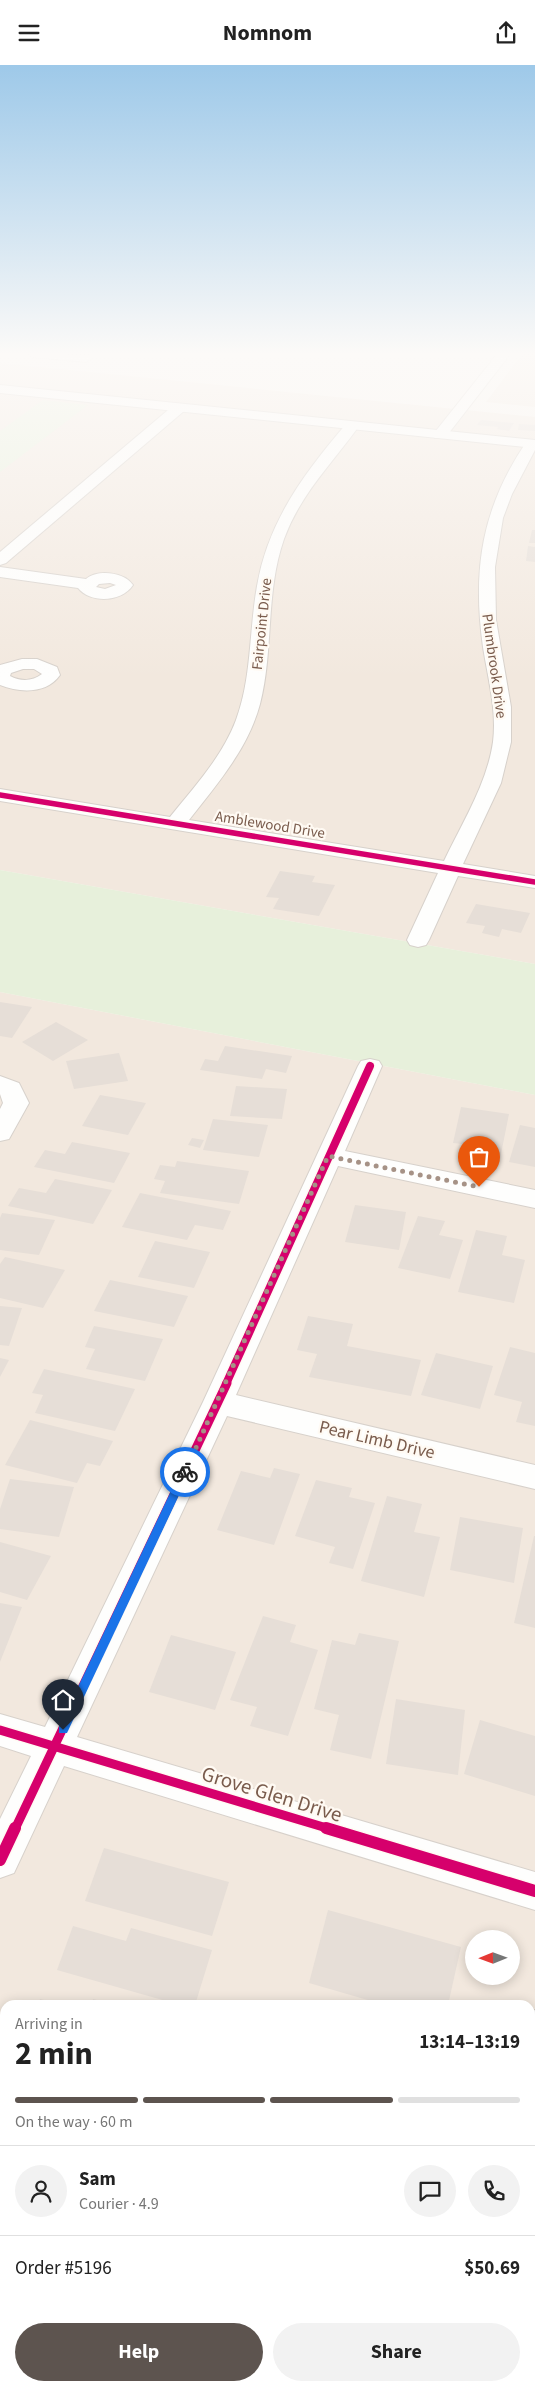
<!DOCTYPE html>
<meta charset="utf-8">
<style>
:root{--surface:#fff;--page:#f2f2f2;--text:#222;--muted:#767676;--line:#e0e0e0;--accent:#5d544f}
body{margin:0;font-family:"Source Sans 3",sans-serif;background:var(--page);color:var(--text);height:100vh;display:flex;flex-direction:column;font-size:19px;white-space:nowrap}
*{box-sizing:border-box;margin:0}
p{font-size:16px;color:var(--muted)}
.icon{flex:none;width:28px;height:28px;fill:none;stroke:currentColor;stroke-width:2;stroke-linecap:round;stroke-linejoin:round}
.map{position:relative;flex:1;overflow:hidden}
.drawer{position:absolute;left:0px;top:1935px;width:535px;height:391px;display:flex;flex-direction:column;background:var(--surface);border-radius:15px 15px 0 0;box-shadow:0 2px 12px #0003}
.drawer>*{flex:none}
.needle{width:32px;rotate:269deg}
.buttons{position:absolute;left:465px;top:1865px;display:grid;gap:10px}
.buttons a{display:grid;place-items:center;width:55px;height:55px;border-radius:50%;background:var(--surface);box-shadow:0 2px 12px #0003;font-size:25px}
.pin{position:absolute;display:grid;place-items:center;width:42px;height:42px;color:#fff;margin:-51px -21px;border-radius:50% 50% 50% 0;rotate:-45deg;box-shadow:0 0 5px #0007}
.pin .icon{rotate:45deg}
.courier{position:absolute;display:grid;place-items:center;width:50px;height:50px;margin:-25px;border:4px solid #1a73e8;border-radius:50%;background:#fff;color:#222;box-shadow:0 1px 6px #0007}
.headline em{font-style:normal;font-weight:700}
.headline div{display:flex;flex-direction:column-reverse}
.headline{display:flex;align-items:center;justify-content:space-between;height:85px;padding:0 15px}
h1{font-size:32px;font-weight:700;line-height:38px}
.bar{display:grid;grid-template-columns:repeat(4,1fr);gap:8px 5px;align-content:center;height:60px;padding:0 15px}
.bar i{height:6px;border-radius:4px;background:var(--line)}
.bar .active{background:var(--accent)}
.bar p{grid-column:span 4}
.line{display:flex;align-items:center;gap:12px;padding:0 15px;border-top:1px solid var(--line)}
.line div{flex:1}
.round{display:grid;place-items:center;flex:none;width:52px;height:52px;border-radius:26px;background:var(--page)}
.button{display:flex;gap:10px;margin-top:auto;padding:10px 15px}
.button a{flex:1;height:58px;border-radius:30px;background:var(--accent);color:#fff;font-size:20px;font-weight:700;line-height:58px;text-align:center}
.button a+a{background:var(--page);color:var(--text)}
header{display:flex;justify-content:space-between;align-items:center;height:65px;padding:0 15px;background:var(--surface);font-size:22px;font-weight:700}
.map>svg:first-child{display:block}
</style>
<header><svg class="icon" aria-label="menu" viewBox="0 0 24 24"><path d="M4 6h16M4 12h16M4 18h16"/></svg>Nomnom<svg class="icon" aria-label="share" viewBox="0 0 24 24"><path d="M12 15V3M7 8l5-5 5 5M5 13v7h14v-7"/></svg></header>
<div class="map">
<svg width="535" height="2326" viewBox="0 0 535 2326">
<rect width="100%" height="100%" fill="#f9f5f0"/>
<!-- residential -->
<g fill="#f2e8de" fill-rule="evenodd">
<polygon points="523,288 535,288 535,342 486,337"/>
<polygon points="0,298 535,352 535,899 0,805"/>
<path d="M0 927 535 1030V2326H0ZM474 1874H511V1911H474ZM5 1940H530V2321H5Z"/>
</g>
<!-- green -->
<g fill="#e7f0db">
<polygon points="43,335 88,340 0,407 0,366"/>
<polygon points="0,805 535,899 535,1030 0,927"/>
</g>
<!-- building -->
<g fill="#e6ded7">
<polygon points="481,355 514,358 509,366 497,364 498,362 477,360"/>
<polygon points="519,359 535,360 535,366 518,365"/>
<polygon points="532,465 535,465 535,478 529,478"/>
<polygon points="528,481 535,482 535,497 526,496"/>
<polygon points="280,806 315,811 312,817 335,820 319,851 273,844 279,833 266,832"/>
<polygon points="476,839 530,848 521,868 502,864 499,872 482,868 485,861 466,858"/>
<polygon points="0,937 32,942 12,973 0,971"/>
<polygon points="56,957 88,975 53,996 22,977"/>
<polygon points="225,981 292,991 286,1008 266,1004 262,1014 200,1005 205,994 218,996"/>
<polygon points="119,988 128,1016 74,1024 66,996"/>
<polygon points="236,1021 287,1024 282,1054 230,1051"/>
<polygon points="100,1030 146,1038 128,1070 82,1061"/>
<polygon points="461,1042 509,1049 500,1094 469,1090 471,1080 453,1078"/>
<polygon points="213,1054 268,1060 259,1092 203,1085"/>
<polygon points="520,1060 535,1063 535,1102 509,1097"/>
<polygon points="192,1073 204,1075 200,1083 188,1080"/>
<polygon points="72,1077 130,1088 114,1118 34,1102 45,1085 65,1089"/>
<polygon points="177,1096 249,1106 239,1139 160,1128 165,1116 154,1114 160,1100 175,1102"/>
<polygon points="55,1114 112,1125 93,1159 8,1141 19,1123 46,1128"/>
<polygon points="140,1128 231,1146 223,1165 195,1160 187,1175 122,1162"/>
<polygon points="355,1140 406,1147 399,1185 345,1177"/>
<polygon points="2,1148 55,1155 39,1190 0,1185 0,1153"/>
<polygon points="418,1151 445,1156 439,1170 463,1175 450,1214 398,1203"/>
<polygon points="476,1165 507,1171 502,1190 525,1195 514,1238 458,1227"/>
<polygon points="155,1176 210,1187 194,1223 138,1212"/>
<polygon points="5,1192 65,1205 43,1243 0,1233 0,1199"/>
<polygon points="110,1215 188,1231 174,1262 94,1246"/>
<polygon points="0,1241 22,1243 9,1281 0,1280"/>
<polygon points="308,1251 353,1259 347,1281 421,1295 411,1331 309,1312 317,1289 297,1285"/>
<polygon points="94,1261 163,1274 145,1316 86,1304 95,1284 85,1282"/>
<polygon points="510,1282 535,1288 535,1361 516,1357 522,1337 494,1330"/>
<polygon points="436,1288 493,1301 480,1344 421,1330"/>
<polygon points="0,1293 9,1295 0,1312"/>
<polygon points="44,1304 135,1324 115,1366 35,1348 43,1330 32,1328"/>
<polygon points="30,1355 113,1376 100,1401 87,1398 77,1418 5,1400"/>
<polygon points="274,1403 300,1409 274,1480 217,1465 241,1406 270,1413"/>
<polygon points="10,1414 74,1422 59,1472 0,1464 0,1444"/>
<polygon points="316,1415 352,1423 349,1432 375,1438 353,1504 329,1498 335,1482 295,1471"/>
<polygon points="387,1431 422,1439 414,1467 440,1472 424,1532 361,1516"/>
<polygon points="460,1452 523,1463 514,1518 450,1505"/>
<polygon points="534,1471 535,1471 535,1563 514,1558"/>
<polygon points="0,1477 51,1491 27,1535 0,1527"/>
<polygon points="0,1538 22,1542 0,1597"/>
<polygon points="263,1551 296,1560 290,1577 318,1585 288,1671 250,1661 257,1642 230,1635"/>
<polygon points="359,1568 399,1576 371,1694 330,1685 339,1650 314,1644 332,1575 355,1580"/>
<polygon points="171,1570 236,1587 215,1645 149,1627"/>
<polygon points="396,1634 465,1645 458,1710 386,1699"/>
<polygon points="480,1655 535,1671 535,1731 464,1709"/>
<polygon points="104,1783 229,1817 212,1871 85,1836"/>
<polygon points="328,1845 461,1882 448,1940 385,1940 309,1918"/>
<polygon points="73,1861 126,1876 131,1863 212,1885 195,1940 180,1940 57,1905"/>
<polygon points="40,1934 59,1939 59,1940 38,1940"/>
<polygon points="93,1934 113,1939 113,1940 91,1940"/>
<polygon points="5,2020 5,2060 0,2058 0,2032"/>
<polygon points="0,2094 5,2095 5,2158 0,2157"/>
<polygon points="0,2172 5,2174 5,2256 0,2255"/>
<polygon points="0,2278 5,2280 5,2321 48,2321 46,2326 0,2326"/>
<polygon points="212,2321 340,2321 339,2326 210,2326"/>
</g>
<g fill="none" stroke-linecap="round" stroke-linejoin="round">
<!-- minor casing -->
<g stroke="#d7d1cb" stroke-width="2">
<g id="minor">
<polygon points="27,288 90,290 92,293 86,297 33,292"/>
<polygon points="498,288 511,288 445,373 435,373 433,370 435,367"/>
<polygon points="179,339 185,343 184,346 6,498 0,500 0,487 174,340"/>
<path d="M352 357 359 361C331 400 301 428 284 474 265 528 274 585 260 639 248 684 217 719 189 755L444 796C462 758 487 719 493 677 497 645 488 614 483 582 472 504 482 442 527 376H535V385L512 429 503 453 495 502 496 555 511 642V677L501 718 463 799 535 811V823L458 811 429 875 426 880 418 882 410 880 407 875 438 808 0 736V724L170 752C195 721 222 692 236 655 252 612 249 566 257 521 268 456 305 407 347 358Z"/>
<path d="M0 502 86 514C98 504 124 507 133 520 122 537 91 539 78 523L0 512ZM110 518 116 520 105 524 96 522 99 519Z"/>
<path d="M22 594H37L57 602 60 610C47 629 20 628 0 620V600ZM23 604H34L42 609C33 616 21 617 10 611L11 608Z"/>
<polygon points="370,994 379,996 382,1001 345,1086 535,1125 535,1143 338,1101 236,1330 535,1400 535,1424 227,1351 77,1672 535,1807 535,1845 64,1701 14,1808 0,1813 0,1754 31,1691 0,1681 0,1649 45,1662 203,1337 358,1001 361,996"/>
<polygon points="0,1011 19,1018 29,1038 9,1074 0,1076 0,1044 3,1038 0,1029"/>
<polygon points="535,1945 535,2012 530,2014 530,1947"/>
<polygon points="445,2321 493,2321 492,2326 444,2326"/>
</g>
</g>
<!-- tertiary casing -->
<g stroke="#d7d1cb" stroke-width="2">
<polygon id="tertiary" points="0,320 535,375 535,383 0,328"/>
</g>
<!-- minor -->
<use href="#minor" fill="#fefefd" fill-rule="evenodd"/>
<!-- tertiary -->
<use href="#tertiary" fill="#fefefd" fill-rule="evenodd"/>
<!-- cycleway-far3 casing -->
<g stroke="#fffaf3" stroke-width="8">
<polyline id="cycleway-far3" points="0,730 535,817"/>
</g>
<!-- cycleway-far2 casing -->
<g stroke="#fffaf3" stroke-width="11">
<polyline id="cycleway-far2" points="226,1319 370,1001"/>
</g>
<!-- cycleway-far1 casing -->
<g stroke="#fffaf3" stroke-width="12">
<g id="cycleway-far1">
<polyline points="0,1665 330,1764"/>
<polyline points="15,1764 227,1318"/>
</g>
</g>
<!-- cycleway casing -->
<g stroke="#fffaf3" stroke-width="15">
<g id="cycleway">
<polyline points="326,1763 535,1826"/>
<polyline points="0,1795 15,1763"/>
</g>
</g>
<!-- cycleway-far3 -->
<use href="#cycleway-far3" stroke="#d6006c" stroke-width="5.5"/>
<!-- cycleway-far2 -->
<use href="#cycleway-far2" stroke="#d6006c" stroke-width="8"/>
<!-- cycleway-far1 -->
<use href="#cycleway-far1" stroke="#d6006c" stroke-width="9"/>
<!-- cycleway -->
<use href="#cycleway" stroke="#d6006c" stroke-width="12"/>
</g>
<!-- sky -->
<linearGradient id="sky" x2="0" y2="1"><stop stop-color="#9ec9e9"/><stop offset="0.47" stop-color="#fcfaf8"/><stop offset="1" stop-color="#fcfaf8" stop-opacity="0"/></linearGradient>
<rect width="535" height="614" fill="url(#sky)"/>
<!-- route -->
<polygon fill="#1a73e8" points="185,1403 190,1407 67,1668 59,1668 59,1662 180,1407"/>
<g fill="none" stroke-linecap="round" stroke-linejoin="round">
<!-- done -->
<polyline stroke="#a69286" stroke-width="5" stroke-dasharray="0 9" points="185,1407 328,1091 479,1122"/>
</g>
<g text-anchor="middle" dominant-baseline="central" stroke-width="4.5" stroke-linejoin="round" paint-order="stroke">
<!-- far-street labels -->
<g font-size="15" fill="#7a5c4d" stroke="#fffaf3">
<text transform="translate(262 559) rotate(-84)">Fairpoint Drive</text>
<text transform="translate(494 601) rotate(82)">Plumbrook Drive</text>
<text transform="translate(270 760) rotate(9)">Amblewood Drive</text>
</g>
<!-- street labels -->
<g font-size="18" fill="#7a5c4d" stroke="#fffaf3">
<text transform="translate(377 1375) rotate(13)">Pear Limb Drive</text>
</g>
<!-- near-street labels -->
<g font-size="21" fill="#7a5c4d" stroke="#fffaf3">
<text transform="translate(272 1729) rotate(17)">Grove Glen Drive</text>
</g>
</g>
</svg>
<div class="buttons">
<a><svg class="needle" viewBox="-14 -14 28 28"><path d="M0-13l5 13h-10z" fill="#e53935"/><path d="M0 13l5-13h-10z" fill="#767676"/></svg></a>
</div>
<div class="pin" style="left:479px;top:1122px;background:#ea580c"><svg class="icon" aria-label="bag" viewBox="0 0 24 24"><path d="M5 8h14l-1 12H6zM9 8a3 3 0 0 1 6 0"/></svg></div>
<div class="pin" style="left:63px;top:1665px;background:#1f2937"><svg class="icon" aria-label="home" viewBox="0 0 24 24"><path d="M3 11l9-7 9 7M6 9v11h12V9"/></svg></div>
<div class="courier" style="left:185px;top:1407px"><svg class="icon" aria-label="bike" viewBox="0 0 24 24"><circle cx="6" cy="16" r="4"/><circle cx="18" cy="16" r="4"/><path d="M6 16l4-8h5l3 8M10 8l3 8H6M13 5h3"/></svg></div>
<section class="drawer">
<div class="headline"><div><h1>2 min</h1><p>Arriving in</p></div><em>13:14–13:19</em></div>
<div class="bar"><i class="active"></i><i class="active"></i><i class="active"></i><i></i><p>On the way · 60 m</p></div>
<div class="line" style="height:90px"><a class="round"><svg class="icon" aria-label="person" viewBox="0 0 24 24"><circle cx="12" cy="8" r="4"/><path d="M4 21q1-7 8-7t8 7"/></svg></a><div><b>Sam</b><p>Courier · 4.9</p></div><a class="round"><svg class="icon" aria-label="chat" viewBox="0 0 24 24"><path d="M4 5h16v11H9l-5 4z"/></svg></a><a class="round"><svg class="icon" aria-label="phone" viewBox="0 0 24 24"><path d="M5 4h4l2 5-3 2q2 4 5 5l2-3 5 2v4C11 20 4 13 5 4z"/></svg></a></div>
<div class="line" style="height:65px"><div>Order #5196</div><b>$50.69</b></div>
<div class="button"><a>Help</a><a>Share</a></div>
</section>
</div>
